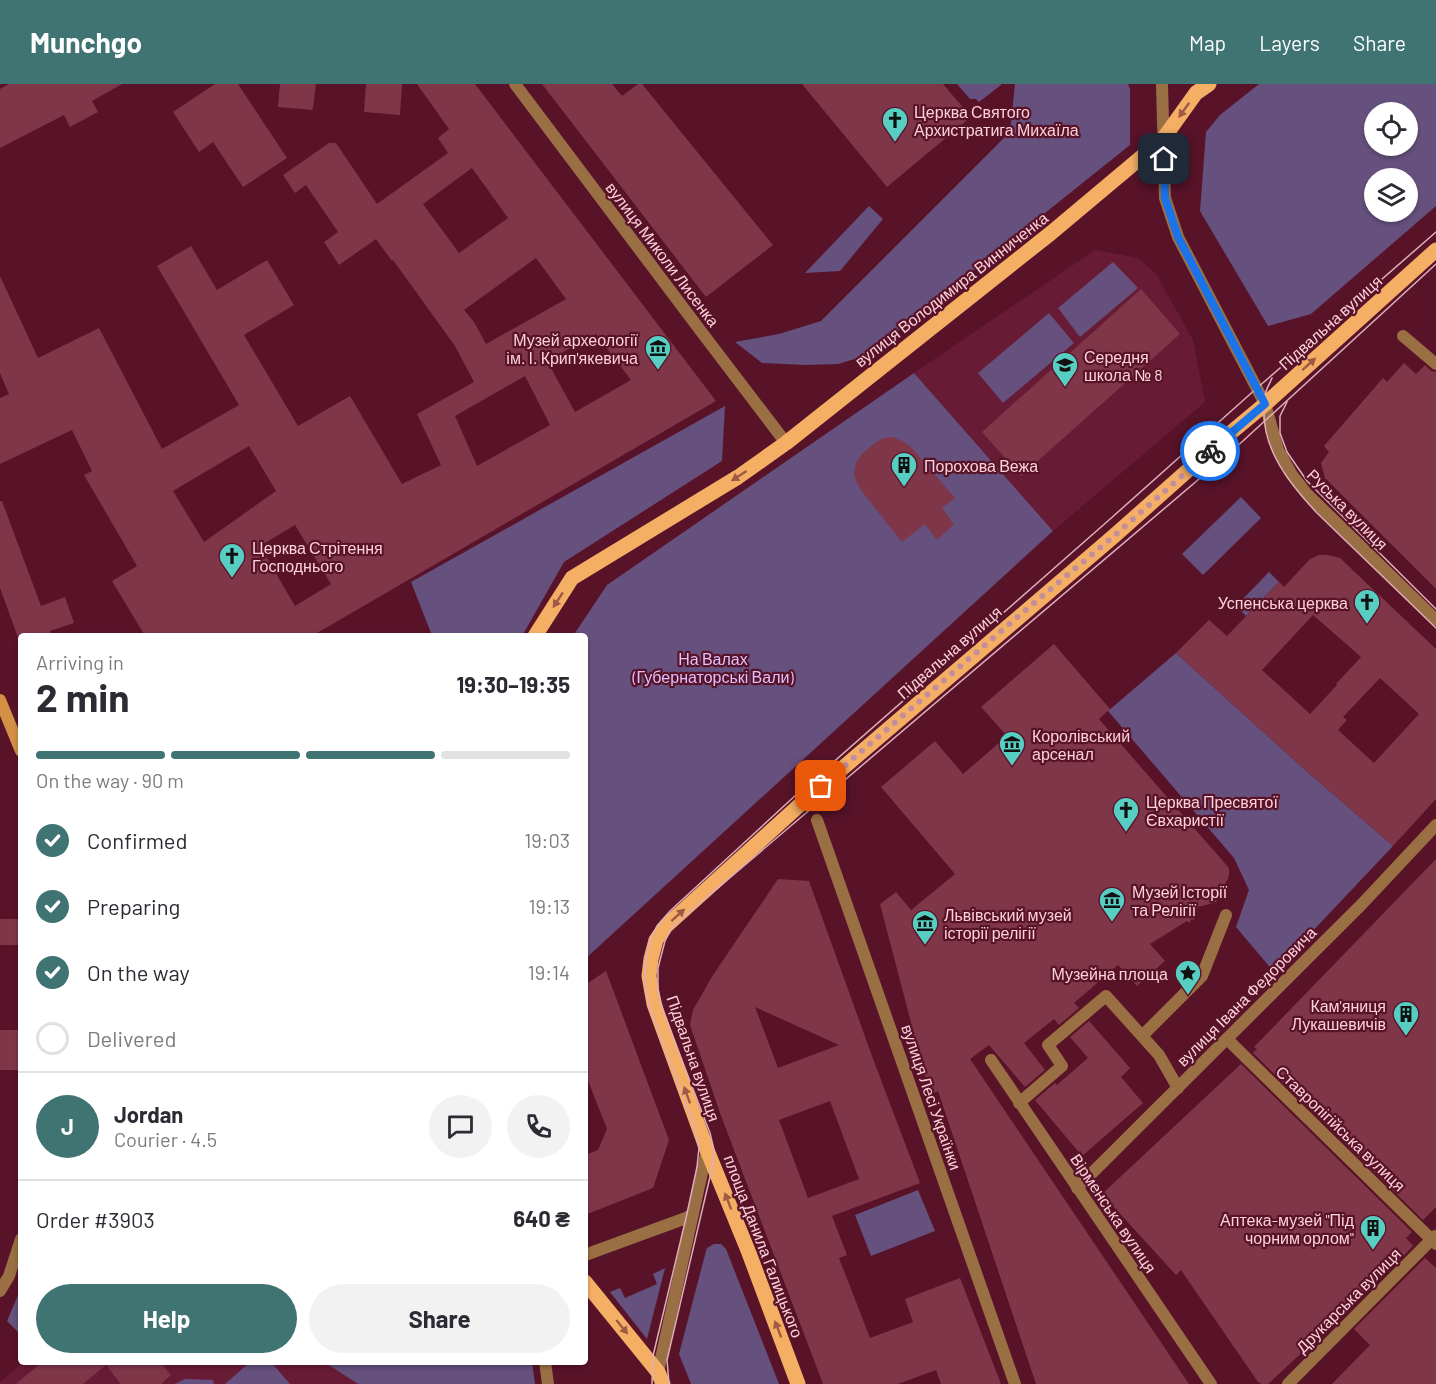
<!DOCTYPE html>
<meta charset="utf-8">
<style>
:root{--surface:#fff;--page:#f2f2f3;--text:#2b2b33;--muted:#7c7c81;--line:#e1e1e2;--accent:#3f7473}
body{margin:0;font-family:Barlow,sans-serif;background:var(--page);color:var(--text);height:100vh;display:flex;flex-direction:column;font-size:22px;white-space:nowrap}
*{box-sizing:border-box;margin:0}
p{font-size:20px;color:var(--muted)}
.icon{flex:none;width:33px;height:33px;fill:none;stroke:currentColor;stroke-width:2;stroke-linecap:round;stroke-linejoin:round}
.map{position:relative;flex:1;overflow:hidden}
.sheet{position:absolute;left:18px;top:549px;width:570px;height:732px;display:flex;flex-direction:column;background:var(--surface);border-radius:6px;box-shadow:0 2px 4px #0004}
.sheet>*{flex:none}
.buttons{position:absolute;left:1364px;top:18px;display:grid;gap:12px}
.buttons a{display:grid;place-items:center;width:54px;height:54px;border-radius:50%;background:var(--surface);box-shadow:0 2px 4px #0004;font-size:30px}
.pin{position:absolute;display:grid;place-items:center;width:51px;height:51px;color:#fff;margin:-26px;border-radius:12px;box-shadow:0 3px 9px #0006}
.courier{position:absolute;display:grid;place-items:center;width:60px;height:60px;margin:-30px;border:4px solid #1a73e8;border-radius:50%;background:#fff;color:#222;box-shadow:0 2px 8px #0007}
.overview em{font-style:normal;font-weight:700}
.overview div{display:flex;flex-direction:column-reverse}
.overview{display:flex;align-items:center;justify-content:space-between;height:102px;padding:0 18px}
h1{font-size:39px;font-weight:700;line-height:45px}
.bar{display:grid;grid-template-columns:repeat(4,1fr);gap:9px 6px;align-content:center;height:72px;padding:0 18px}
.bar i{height:8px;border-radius:4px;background:var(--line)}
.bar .on{background:var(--accent)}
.bar p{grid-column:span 4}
.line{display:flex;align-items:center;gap:15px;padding:0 18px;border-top:2px solid var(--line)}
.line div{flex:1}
.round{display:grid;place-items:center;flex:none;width:63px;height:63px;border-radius:32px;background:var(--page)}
ol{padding:0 18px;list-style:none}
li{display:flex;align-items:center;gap:18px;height:66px}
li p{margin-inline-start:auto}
li .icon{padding:6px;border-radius:50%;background:var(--accent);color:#fff;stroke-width:4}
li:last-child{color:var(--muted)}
li i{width:33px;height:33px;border:3px solid var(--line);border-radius:50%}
.button{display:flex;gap:12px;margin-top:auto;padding:12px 18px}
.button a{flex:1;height:69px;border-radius:36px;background:var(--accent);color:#fff;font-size:24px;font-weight:700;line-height:69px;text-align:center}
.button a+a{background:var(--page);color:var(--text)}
header{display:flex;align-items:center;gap:36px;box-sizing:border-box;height:84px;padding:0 30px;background:var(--accent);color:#fff}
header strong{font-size:28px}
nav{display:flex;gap:33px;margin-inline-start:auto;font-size:21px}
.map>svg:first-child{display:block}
</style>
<header>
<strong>Munchgo</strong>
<nav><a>Map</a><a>Layers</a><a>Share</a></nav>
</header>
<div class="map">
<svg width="1436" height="1300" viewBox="0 0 1436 1300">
<rect width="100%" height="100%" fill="#581329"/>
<!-- built -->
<g fill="#681b34">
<polygon points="1095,166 1138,174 1156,190 1193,256 1205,318 1053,447 914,289"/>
<polygon points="23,1278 324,1278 358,1300 0,1300 0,1298"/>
</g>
<!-- green -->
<g fill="#66507d" fill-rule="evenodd">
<polygon points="957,0 1001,0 1001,1 979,18 976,15 970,15"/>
<polygon points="1015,0 1128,0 1130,5 1130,61 868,271 838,280 806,281 762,279 735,258 779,250 821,237 1010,48"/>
<path d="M1259 0H1436V122L1311 230 1268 242 1200 127 1206 48 1220 31ZM1374 28H1407V62H1374ZM1374 94H1407V128H1374Z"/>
<polygon points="869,122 883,135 840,187 805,189"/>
<polygon points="1113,178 1138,204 1080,253 1058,224"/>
<polygon points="1049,229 1074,259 1003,319 978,289"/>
<polygon points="914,289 1053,447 585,875 585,552 573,552 607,501"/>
<polygon points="725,322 722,377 564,478 522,552 426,552 431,549 411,498"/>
<polygon points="1241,413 1261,434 1203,491 1182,470"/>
<polygon points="1269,488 1279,498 1246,532 1236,522"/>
<polygon points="1176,569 1303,684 1393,762 1274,888 1236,843 1249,806 1234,774 1108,627"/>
<polygon points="918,1106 935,1147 871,1172 855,1131"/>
<polygon points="714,1160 721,1160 726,1165 779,1300 691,1300 679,1270 706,1167 707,1164"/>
<polygon points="665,1184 647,1255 610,1208 620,1204 625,1214 657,1200 653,1190"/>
<polygon points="21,1204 21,1251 7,1237"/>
<polygon points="250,1278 271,1278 290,1300 225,1300"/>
<polygon points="324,1278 532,1278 535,1300 358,1300"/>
<polygon points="185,1295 213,1296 214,1300 175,1300"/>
</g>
<!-- building -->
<g fill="#7f3649" fill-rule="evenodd">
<polygon points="9,0 122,0 92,17 98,28 70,43 64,31 0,64 0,5"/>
<polygon points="215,0 238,0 287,74 243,103 213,58 199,68 173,28"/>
<polygon points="280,0 316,0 313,24 312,23 313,26 278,23"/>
<polygon points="366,0 402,0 400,31 364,28"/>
<path d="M417 0H475L716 317 312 552H145L112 497 137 482 84 391 92 387 72 346 0 380V314L9 310 0 289V192L38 274 99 244 162 365 239 321 157 182 191 162 217 206 267 176 294 221 244 251 298 342 350 312 402 400 441 381 417 330 474 298 455 262 393 176 392 177 376 155 339 181 324 158 338 148 306 101 295 109 283 91 329 59H336L377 120 448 69 438 54 449 45ZM472 84 508 134 459 169 423 120ZM536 174 566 215 486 260 474 238 464 226ZM596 250 631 296 575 328 547 277ZM525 292 550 341 477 382 455 332ZM249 362 276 407 204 458 173 407ZM295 441 331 500 295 522 260 462Z"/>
<polygon points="542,0 612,0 622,12 638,0 642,0 773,161 706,213"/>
<polygon points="802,0 943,0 971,33 887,103"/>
<polygon points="1141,205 1180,250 1021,392 982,348"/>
<polygon points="1404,279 1416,290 1425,281 1431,287 1436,288 1436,505 1325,394 1321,379 1329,368 1324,362 1383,294 1387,298"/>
<polygon points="893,353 902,357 910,362 955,414 942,424 954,440 937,456 925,440 902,458 863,409 857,399 854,390 856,379 862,370 876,358 884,354"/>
<polygon points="0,417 2,417 41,522 65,513 74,539 50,547 52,552 21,552 20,559 0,504"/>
<path d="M1319 471H1328L1340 474 1436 565V715L1393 762 1303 684 1176 569 1209 536 1227 552 1279 498 1284 503 1310 475ZM1313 531 1361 573 1336 600 1337 601 1310 630 1262 586ZM1380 594 1419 630 1374 679 1338 646 1347 636 1343 633Z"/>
<polygon points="1054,560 1110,625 1099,635 1229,784 1229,790 1228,795 1216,813 1214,813 1217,818 1198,823 1194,836 1191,835 1190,839 1187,837 1150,860 1165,877 1137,902 1118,881 1074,919 1079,924 1059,941 1054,935 1024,959 1045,986 1025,1003 989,961 970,975 1189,1300 1036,1300 938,1007 930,1011 880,820 896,808 911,826 955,790 881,703 935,657 963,690 1007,652 981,623"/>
<polygon points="1436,775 1436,1123 1423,1136 1253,969 1257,965 1254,963"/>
<path d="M778 795 809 797 872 972 920 1099 832 1132 847 1171 839 1174 870 1254 913 1238 905 1215 960 1194 1001 1300H941L936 1286 898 1300H823L720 1029 690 941 693 926 713 891ZM755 923 839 961 778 984ZM830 1017 859 1095 808 1114 779 1036Z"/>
<rect x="0" y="835" width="21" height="26"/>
<polygon points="606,887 669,1056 653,1104 585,1131 585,1071 598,1066 607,1045 585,989 585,901"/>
<polygon points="1089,937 1130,984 1121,993 1143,1019 1082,1072 1035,1016 1055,999 1057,1001 1088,974 1070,953"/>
<rect x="0" y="946" width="21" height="40"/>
<polygon points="1241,980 1412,1148 1406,1154 1413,1162 1342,1233 1341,1232 1268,1300 1262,1300 1258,1298 1181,1186 1176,1191 1102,1110"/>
<polygon points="1425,1174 1436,1184 1436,1300 1332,1300 1370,1261 1354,1245"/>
<polygon points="42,1278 160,1278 171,1291 161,1300 121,1300 106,1281 83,1300 16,1300"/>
</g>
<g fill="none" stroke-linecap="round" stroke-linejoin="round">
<!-- street -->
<g stroke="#996f43" stroke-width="12">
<polyline points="515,0 703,250 786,359"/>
<polyline points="1162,0 1165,114 1178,153 1265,320 1278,366 1292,391 1306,409 1436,536"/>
<polyline points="1403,252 1436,280"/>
<polyline points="817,736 1015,1300"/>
<polyline points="1227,955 1436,1160"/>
<polyline points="991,976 1211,1300"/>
<polyline points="1178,1004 1159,971 1142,952 1202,892 1226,831"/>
<polyline points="1019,1019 1062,982 1048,961 1106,912 1142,952"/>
<polyline points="1077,1104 1362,820 1436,741"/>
<polyline points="585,1171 686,1134 693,1130"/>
<polyline points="0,1207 9,1192 21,1155"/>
<polyline points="545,1278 548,1300"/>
<polyline points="658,1288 707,1066"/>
<polyline points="1288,1300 1435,1152"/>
</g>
<!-- secondary -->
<polyline stroke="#d49045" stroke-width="12" points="0,616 21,667"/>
<!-- primary -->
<g stroke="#f5af65" stroke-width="15">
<polyline points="535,552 572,494 738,393 786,359 1051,149 1163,55 1196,9 1209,0"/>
<polyline points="585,1198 658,1288 663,1300"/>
<polyline points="798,1300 749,1169 707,1066 654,920 649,892 651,875 656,856 666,842 803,718 1114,452 1222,356 1264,321 1436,166"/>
</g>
<!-- tram -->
<g stroke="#dfaeb9" stroke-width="1.5">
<path d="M1272 294C1270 299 1266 305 1265 311 1263 315 1264 320 1264 324 1262 366 1290 400 1317 429L1436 544"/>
<polyline points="1287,318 1280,332 1280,349 1287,368 1307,397 1436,525"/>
<path d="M652 1300 653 1272 686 1134 697 1083 699 1064 694 1042 649 921C643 894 643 866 657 842 661 837 666 832 670 827L797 710 1109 436 1257 304 1436 148"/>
<polyline points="669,1300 667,1276 713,1080 714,1066 710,1049 663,927 658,906 658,884 665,857 673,842 1232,367 1436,180"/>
</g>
</g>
<!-- one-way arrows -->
<defs><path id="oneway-solid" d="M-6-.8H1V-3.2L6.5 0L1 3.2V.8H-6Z" transform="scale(1.5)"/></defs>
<g fill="#9f5944">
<use href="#oneway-solid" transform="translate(1184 26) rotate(126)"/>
<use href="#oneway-solid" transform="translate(1309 280) rotate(-42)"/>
<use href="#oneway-solid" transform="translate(739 392) rotate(147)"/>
<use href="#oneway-solid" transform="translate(558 516) rotate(123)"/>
<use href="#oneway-solid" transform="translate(678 831) rotate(-42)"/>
<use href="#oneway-solid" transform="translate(687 1011) rotate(-110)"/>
<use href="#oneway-solid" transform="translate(728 1117) rotate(-111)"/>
<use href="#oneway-solid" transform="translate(622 1243) rotate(51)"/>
<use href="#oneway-solid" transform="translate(778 1245) rotate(-111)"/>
</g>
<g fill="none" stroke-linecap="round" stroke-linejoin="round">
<!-- done -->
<polyline stroke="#c38e9b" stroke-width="6" stroke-dasharray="0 10.8" points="821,702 1028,524 1114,452 1210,367"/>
<!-- route -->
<polyline stroke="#1a73e8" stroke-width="8" points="1164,75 1165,114 1178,153 1265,320 1210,367"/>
</g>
<!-- icons -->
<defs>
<g id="church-pin" transform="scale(1.35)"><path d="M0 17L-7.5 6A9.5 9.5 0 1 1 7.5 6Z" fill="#57cec2" stroke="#581329"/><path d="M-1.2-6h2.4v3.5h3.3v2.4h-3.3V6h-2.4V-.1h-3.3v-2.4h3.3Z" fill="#111"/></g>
<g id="museum-pin" transform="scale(1.35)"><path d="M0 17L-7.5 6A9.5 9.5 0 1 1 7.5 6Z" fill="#57cec2" stroke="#581329"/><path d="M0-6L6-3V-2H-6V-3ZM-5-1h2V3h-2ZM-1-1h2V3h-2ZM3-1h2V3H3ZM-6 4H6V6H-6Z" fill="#111"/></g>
<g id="school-pin" transform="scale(1.35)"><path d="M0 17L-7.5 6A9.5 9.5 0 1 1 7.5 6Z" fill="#57cec2" stroke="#581329"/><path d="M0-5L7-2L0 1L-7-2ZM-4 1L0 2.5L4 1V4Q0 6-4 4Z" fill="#111"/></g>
<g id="building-pin" transform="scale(1.35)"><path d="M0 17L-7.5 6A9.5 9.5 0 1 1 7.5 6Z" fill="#57cec2" stroke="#581329"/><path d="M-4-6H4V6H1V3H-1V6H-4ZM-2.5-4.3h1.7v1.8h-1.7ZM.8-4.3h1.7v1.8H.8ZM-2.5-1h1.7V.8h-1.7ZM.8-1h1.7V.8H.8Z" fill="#111"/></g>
<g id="sight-pin" transform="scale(1.35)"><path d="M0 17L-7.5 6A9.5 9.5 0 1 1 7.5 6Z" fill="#57cec2" stroke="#581329"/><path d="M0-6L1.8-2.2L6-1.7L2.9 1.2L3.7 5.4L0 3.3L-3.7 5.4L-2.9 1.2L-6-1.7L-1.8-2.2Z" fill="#111"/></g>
</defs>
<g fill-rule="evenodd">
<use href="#church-pin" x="895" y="36"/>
<use href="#museum-pin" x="658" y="264"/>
<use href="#school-pin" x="1065" y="281"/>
<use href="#building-pin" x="904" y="381"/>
<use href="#church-pin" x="232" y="472"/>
<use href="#church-pin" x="1367" y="518"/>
<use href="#museum-pin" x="1012" y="660"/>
<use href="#church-pin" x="1126" y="726"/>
<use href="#museum-pin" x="1112" y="816"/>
<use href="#museum-pin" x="925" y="839"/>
<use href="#sight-pin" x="1188" y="889"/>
<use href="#building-pin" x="1406" y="930"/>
<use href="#building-pin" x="1373" y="1144"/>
</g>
<g text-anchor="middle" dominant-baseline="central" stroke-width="4.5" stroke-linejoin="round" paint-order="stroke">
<!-- poi labels -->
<g font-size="16" fill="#fdd1d9" stroke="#581329" text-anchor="start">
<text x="914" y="27">Церква Святого<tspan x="914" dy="18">Архистратига Михаїла</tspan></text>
<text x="638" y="255" text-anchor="end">Музей археології<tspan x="638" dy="18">ім. І. Крип'якевича</tspan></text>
<text x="1084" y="272">Середня<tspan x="1084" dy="18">школа № 8</tspan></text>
<text x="924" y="381">Порохова Вежа</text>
<text x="252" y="463">Церква Стрітення<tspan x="252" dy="18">Господнього</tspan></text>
<text x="1348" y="518" text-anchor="end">Успенська церква</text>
<text x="1032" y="651">Королівський<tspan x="1032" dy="18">арсенал</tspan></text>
<text x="1146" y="717">Церква Пресвятої<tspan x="1146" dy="18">Євхаристії</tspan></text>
<text x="1132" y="807">Музей Історії<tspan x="1132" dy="18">та Релігії</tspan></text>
<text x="944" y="830">Львівський музей<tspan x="944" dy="18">історії релігії</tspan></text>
<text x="1168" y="889" text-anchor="end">Музейна площа</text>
<text x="1386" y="921" text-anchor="end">Кам'яниця<tspan x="1386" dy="18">Лукашевичів</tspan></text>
<text x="1354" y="1135" text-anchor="end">Аптека-музей "Під<tspan x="1354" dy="18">чорним орлом"</tspan></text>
</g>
<!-- street labels -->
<g font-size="16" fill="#fdd1d9" stroke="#581329">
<text transform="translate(663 170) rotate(53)">вулиця Миколи Лисенка</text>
<text transform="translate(951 205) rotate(-38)">вулиця Володимира Винниченка</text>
<text transform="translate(1330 238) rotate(-42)">Підвальна вулиця</text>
<text transform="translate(1348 425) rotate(45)">Руська вулиця</text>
<text transform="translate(949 568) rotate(-41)">Підвальна вулиця</text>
<text transform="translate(1246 912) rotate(-45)">вулиця Івана Федоровича</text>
<text transform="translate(694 974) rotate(71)">Підвальна вулиця</text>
<text transform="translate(932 1013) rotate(71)">вулиця Лесі Українки</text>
<text transform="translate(1341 1044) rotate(44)">Ставропігійська вулиця</text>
<text transform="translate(1114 1129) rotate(56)">Вірменська вулиця</text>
<text transform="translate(764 1162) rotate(69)">площа Данила Галицького</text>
<text transform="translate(1348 1216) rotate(-45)">Друкарська вулиця</text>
</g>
<!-- park labels -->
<g font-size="16" fill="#dec1fe" stroke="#581329">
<text x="713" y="574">На Валах<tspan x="713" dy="18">(Губернаторські Вали)</tspan></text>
</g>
</g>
</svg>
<div class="buttons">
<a><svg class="icon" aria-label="locate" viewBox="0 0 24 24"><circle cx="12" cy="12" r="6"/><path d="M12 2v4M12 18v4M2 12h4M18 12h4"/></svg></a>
<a><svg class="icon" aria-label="layers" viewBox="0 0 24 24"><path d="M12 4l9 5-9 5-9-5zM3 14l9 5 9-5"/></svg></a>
</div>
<div class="pin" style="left:821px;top:702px;background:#ea580c"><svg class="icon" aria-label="bag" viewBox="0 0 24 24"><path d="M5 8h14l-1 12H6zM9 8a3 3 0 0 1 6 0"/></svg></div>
<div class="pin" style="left:1164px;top:75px;background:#1f2937"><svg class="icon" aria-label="home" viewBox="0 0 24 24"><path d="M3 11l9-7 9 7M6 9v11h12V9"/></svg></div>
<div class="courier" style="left:1210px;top:367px"><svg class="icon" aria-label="bike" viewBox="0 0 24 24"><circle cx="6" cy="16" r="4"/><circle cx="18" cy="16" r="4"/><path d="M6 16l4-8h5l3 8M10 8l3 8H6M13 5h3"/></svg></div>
<section class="sheet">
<div class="overview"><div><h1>2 min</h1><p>Arriving in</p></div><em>19:30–19:35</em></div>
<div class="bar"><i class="on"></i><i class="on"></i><i class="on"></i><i></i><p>On the way · 90 m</p></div>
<ol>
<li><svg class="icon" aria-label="check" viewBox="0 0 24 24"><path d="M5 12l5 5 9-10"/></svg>Confirmed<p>19:03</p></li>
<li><svg class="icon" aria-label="check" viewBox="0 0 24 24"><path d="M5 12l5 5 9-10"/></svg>Preparing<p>19:13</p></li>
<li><svg class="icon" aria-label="check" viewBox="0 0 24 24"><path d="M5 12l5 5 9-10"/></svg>On the way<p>19:14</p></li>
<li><i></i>Delivered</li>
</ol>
<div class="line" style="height:108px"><b class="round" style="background:var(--accent);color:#fff">J</b><div><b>Jordan</b><p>Courier · 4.5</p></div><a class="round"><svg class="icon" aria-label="chat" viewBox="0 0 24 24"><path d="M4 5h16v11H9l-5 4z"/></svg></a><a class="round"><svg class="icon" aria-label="phone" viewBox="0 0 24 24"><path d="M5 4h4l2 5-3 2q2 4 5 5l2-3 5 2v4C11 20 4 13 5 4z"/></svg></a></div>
<div class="line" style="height:78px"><div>Order #3903</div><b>640 ₴</b></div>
<div class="button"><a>Help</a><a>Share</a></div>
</section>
</div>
